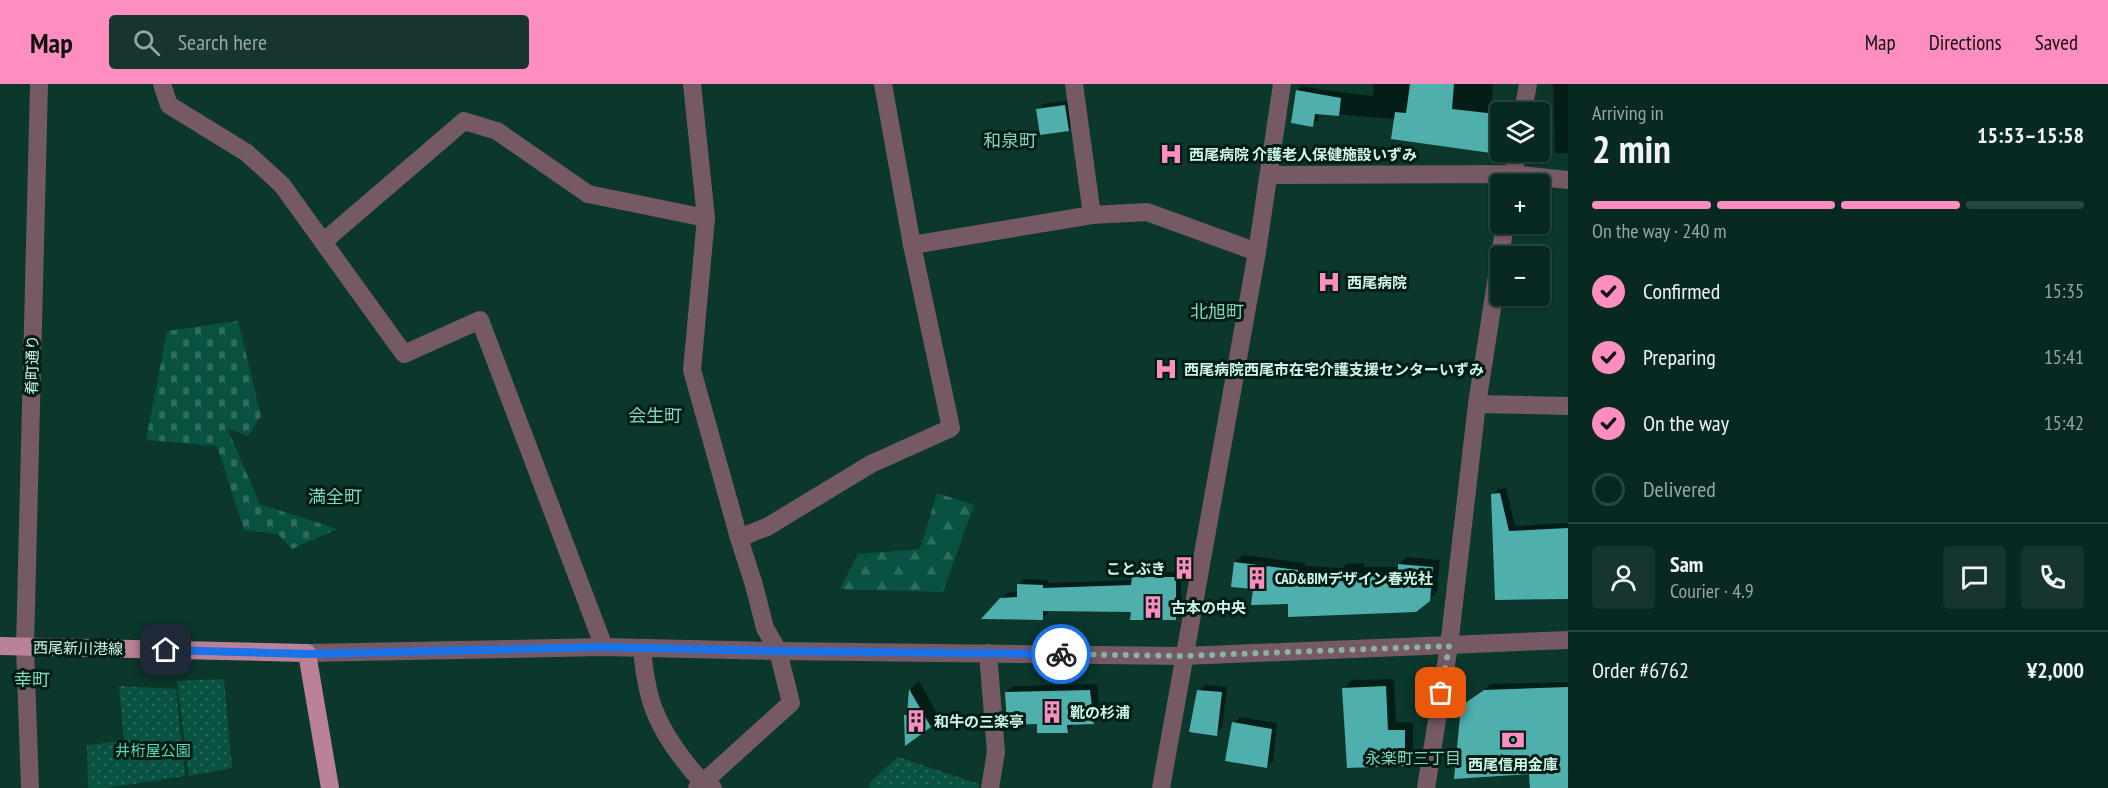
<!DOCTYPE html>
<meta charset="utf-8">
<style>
:root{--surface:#082922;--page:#16352f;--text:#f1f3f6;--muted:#98a6a5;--line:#294540;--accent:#fd8ebf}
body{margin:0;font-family:"PT Sans Narrow","Noto Sans JP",sans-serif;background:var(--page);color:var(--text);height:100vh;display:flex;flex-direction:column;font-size:22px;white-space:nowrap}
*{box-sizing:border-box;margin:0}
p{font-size:20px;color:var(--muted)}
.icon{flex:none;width:33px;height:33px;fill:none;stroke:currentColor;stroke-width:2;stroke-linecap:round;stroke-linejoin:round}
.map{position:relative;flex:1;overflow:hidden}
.drawer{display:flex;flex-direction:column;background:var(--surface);width:540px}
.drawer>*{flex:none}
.controls{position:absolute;left:1490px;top:18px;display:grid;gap:12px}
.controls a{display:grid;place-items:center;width:60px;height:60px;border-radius:6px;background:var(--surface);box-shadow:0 2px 4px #0004,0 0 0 2px var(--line);font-size:30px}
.pin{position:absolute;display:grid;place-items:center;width:51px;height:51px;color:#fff;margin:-26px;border-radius:12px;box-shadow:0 3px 9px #0006}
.courier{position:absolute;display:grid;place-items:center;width:60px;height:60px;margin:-30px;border:4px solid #1a73e8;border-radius:50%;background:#fff;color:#222;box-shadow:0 2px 8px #0007}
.headline em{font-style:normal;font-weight:700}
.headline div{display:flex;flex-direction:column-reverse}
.headline{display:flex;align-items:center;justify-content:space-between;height:102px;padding:0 24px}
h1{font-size:39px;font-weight:700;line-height:45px}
.bar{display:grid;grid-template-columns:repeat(4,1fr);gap:9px 6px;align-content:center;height:72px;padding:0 24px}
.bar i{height:8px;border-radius:4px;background:var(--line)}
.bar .on{background:var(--accent)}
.bar p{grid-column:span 4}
.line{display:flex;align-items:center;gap:15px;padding:0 24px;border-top:2px solid var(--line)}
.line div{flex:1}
.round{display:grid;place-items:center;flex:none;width:63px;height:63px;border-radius:6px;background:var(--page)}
ol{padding:0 24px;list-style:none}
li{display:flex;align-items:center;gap:18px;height:66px}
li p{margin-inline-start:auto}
li .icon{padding:6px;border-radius:50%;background:var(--accent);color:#111;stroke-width:4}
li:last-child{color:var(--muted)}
li i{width:33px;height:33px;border:3px solid var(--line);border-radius:50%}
header{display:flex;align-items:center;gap:36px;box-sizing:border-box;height:84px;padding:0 30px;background:var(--accent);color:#111}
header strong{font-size:28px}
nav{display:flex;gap:33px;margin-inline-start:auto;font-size:21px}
.search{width:420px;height:54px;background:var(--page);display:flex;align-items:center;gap:15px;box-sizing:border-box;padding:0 21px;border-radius:6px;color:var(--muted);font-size:22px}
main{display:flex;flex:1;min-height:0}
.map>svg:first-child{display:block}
</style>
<header>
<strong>Map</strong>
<div class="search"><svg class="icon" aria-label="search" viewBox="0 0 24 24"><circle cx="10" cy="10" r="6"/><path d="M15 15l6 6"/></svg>Search here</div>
<nav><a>Map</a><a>Directions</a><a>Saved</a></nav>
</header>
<main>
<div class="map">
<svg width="1568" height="704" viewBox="0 0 1568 704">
<defs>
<pattern id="forest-firs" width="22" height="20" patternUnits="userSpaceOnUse" patternTransform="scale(1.5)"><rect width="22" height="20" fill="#095242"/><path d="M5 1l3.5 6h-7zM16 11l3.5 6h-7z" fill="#2c6c5d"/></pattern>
<pattern id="cemetery-stones" width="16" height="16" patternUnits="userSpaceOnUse" patternTransform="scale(1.5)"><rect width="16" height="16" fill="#095242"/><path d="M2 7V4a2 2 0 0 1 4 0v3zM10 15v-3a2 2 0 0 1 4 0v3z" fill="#2c6c5d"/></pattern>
<pattern id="park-dots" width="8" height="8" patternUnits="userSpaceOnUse" patternTransform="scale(1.5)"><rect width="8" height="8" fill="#095242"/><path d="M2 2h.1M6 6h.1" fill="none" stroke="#2c6c5d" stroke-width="1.8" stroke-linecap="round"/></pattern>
</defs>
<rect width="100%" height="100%" fill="#0b372d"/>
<!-- forest -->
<polygon fill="url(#forest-firs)" points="937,409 974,421 943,508 840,505 858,470 920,465"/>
<!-- cemetery -->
<polygon fill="url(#cemetery-stones)" points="238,237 261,332 248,352 227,344 260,420 337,445 292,465 278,450 244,446 217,362 146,356 167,247"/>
<!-- park -->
<g fill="url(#park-dots)">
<polygon points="224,595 232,684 189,692 177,597"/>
<polygon points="119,602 176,605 185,692 106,704 88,704 87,661 124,657"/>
<polygon points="898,673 979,700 978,704 869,704 871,697"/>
</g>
<!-- shadow -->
<g fill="#0007">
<polygon points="1374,0 1493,0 1491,24 1501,25 1496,62 1491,67 1395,35 1319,29 1318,36 1313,41 1297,7 1302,1 1324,6 1373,12"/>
<polygon points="1553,0 1568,0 1568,69 1555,69"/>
<polygon points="1071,16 1074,40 1068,46 1038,25 1044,20"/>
<polygon points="1506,404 1515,442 1568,439 1568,513 1496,515 1492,411 1498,405"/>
<polygon points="1243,471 1305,479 1305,482 1343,484 1347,480 1364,479 1364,483 1399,483 1399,480 1407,473 1440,476 1437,508 1429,516 1290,518 1254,504 1235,478"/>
<polygon points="1139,488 1181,488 1181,529 1175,535 1132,527 1048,526 1048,529 1042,535 1001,515 1007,509 1019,508 1019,501 1024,495 1048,496 1048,499 1133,496"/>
<polygon points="1394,595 1396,638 1413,639 1413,672 1405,680 1344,605 1352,596"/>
<polygon points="919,597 939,633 930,642 905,632 909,628 911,605"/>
<polygon points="1568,598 1568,704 1531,704 1531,689 1462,623 1491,600"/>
<polygon points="1097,600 1100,632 1093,639 1075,639 1067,647 1038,638 1006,608 1013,602"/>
<polygon points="1205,601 1227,603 1222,644 1216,650 1199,607"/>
<polygon points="1240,633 1277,639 1273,677 1267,683 1234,639"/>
</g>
<!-- building -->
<g fill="#4eafad">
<polygon points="1410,0 1454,0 1452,25 1496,30 1491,69 1391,55 1395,28 1406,29"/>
<polygon points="1296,6 1341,14 1339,32 1315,30 1313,43 1291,39"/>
<polygon points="1065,21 1069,47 1040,51 1036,25"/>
<polygon points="1500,409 1509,447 1568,444 1568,515 1495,516 1491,410"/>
<polygon points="1234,478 1298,486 1298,489 1338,491 1338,487 1357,486 1357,490 1398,490 1398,480 1433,483 1430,517 1416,528 1288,533 1288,520 1251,521 1253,505 1231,503"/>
<polygon points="1132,493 1176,493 1176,536 1130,536 1131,528 1043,527 1043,536 981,535 1000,514 1017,513 1017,500 1043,501 1043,504 1131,501"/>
<polygon points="1386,602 1388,646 1405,646 1405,682 1347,684 1342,604"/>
<polygon points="1568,603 1568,704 1530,704 1529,690 1454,695 1461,622 1484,606"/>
<polygon points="909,605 931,643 905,662 904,631 907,631"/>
<polygon points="1090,606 1094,640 1067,641 1068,649 1037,649 1037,640 1007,641 1005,608"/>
<polygon points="1197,606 1222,608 1217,652 1189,648"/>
<polygon points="1232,638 1272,645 1267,684 1225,677"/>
</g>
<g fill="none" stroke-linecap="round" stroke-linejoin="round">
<!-- minor -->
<g stroke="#755964" stroke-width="18">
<polyline points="162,0 169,21 247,69 282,101 404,270 480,236 604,563"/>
<polyline points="692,0 706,134 692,286 739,454 754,501 765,544 778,567 791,619 697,704"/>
<polyline points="1074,0 1092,131 1147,128 1257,168"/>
<polyline points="1523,28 1528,0"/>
<polyline points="1269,91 1513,90 1568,96"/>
<polyline points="1512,100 1517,68"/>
<polyline points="323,158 464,37 497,47 588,110 706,134"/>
<polyline points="912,161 1092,131"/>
<polyline points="1500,172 1505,140"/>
<polyline points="1477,320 1568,322"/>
<polyline points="739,454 767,443 871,380 951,344 912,161 883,0"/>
<path d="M642 564C646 613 655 640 686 679 694 689 701 698 713 704"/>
<polyline points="307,569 604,563 778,567 1184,572 1568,556"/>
<polyline points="988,569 996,668 990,704"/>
<polyline points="30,704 25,563 39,0"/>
<polyline points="1161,704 1257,168 1282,0"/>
<polyline points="1426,704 1449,562 1477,320 1500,173"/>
</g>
<!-- major -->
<polyline stroke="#ba8198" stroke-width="18" points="0,562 307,569 330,704"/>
</g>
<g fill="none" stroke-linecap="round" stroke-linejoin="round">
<!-- done -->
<polyline stroke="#8bb2a7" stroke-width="6" stroke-dasharray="0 10.8" points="1061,570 1184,572 1449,562 1441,609"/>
<!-- route -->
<polyline stroke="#1a73e8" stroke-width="8" points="166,566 307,570 604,563 778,567 1061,570"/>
</g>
<!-- icons -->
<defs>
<g id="hospital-bare" transform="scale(1.8)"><path d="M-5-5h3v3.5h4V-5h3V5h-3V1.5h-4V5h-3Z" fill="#fd8ebf" stroke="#001d15" stroke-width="2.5" paint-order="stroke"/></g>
<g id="building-bare" transform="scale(1.8)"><path d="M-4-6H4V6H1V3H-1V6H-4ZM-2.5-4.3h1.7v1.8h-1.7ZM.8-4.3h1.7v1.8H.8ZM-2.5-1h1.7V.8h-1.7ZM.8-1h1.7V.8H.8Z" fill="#fd8ebf" stroke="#001d15" stroke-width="2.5" paint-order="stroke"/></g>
<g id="bank-bare" transform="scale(1.8)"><path d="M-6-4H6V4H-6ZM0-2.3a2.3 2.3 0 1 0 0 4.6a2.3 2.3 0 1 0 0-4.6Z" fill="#fd8ebf" stroke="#001d15" stroke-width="2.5" paint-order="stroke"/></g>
</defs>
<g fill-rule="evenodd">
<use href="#hospital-bare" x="1171" y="70"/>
<use href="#hospital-bare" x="1329" y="198"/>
<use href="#hospital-bare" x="1166" y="285"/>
<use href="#building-bare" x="1184" y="484"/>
<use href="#building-bare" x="1257" y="494"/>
<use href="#building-bare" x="1153" y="523"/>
<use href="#building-bare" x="1052" y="628"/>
<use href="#building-bare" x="916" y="637"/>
<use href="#bank-bare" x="1513" y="656"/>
</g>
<g text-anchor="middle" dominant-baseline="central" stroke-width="6" stroke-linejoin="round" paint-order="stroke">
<!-- poi labels -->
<g font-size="15" font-weight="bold" fill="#d0f5e9" stroke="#001d15" text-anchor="start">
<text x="1189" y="70">西尾病院 介護老人保健施設いずみ</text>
<text x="1347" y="198">西尾病院</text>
<text x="1184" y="285">西尾病院西尾市在宅介護支援センターいずみ</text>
<text x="1166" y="484" text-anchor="end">ことぶき</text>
<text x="1275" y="494">CAD&amp;BIMデザイン春光社</text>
<text x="1171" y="523">古本の中央</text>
<text x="1070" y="628">靴の杉浦</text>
<text x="934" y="637">和牛の三楽亭</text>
<text x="1513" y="680" text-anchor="middle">西尾信用金庫</text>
</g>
<!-- street labels -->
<g font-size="15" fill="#d0f5e9" stroke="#001d15">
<text transform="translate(32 281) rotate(-89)">肴町通り</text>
<text transform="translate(78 564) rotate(1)">西尾新川港線</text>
</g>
<!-- park labels -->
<g font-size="15" fill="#5edaba" stroke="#001d15">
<text x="153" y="666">井桁屋公園</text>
</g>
<!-- neighbourhood labels -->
<g font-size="16" fill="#85d4bc" stroke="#001d15">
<text x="1413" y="674">永楽町三丁目</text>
</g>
<!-- quarter labels -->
<g font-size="18" fill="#85d4bc" stroke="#001d15">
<text x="1010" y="56">和泉町</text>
<text x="1217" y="227">北旭町</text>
<text x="655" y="331">会生町</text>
<text x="335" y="412">満全町</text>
<text x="32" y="595">幸町</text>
</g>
</g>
</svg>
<div class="controls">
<a><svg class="icon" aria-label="layers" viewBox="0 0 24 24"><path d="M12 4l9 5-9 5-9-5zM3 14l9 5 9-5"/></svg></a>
<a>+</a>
<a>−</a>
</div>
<div class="pin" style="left:1441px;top:609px;background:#ea580c"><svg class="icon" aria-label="bag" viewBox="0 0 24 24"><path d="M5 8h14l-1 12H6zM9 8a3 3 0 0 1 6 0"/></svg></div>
<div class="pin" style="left:166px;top:566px;background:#1f2937"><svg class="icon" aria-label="home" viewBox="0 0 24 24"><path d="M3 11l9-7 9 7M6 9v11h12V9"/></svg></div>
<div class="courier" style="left:1061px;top:570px"><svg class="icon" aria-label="bike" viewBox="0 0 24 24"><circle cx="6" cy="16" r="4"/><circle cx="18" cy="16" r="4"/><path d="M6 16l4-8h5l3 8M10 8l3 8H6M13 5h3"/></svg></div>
</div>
<section class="drawer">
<div class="headline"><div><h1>2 min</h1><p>Arriving in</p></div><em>15:53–15:58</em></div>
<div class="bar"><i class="on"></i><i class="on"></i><i class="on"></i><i></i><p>On the way · 240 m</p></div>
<ol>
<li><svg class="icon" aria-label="check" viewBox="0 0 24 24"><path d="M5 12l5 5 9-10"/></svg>Confirmed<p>15:35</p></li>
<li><svg class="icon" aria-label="check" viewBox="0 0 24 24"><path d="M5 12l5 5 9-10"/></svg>Preparing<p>15:41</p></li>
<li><svg class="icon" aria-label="check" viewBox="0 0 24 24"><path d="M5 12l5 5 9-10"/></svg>On the way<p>15:42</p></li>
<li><i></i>Delivered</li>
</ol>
<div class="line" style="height:108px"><a class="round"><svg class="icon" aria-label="person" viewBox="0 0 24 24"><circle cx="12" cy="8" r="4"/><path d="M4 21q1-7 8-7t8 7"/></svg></a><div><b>Sam</b><p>Courier · 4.9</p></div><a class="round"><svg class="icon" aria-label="chat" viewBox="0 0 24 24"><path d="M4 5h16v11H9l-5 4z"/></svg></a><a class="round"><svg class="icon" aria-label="phone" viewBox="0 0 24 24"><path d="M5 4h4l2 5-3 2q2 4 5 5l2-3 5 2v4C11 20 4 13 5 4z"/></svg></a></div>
<div class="line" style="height:78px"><div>Order #6762</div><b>¥2,000</b></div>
</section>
</main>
